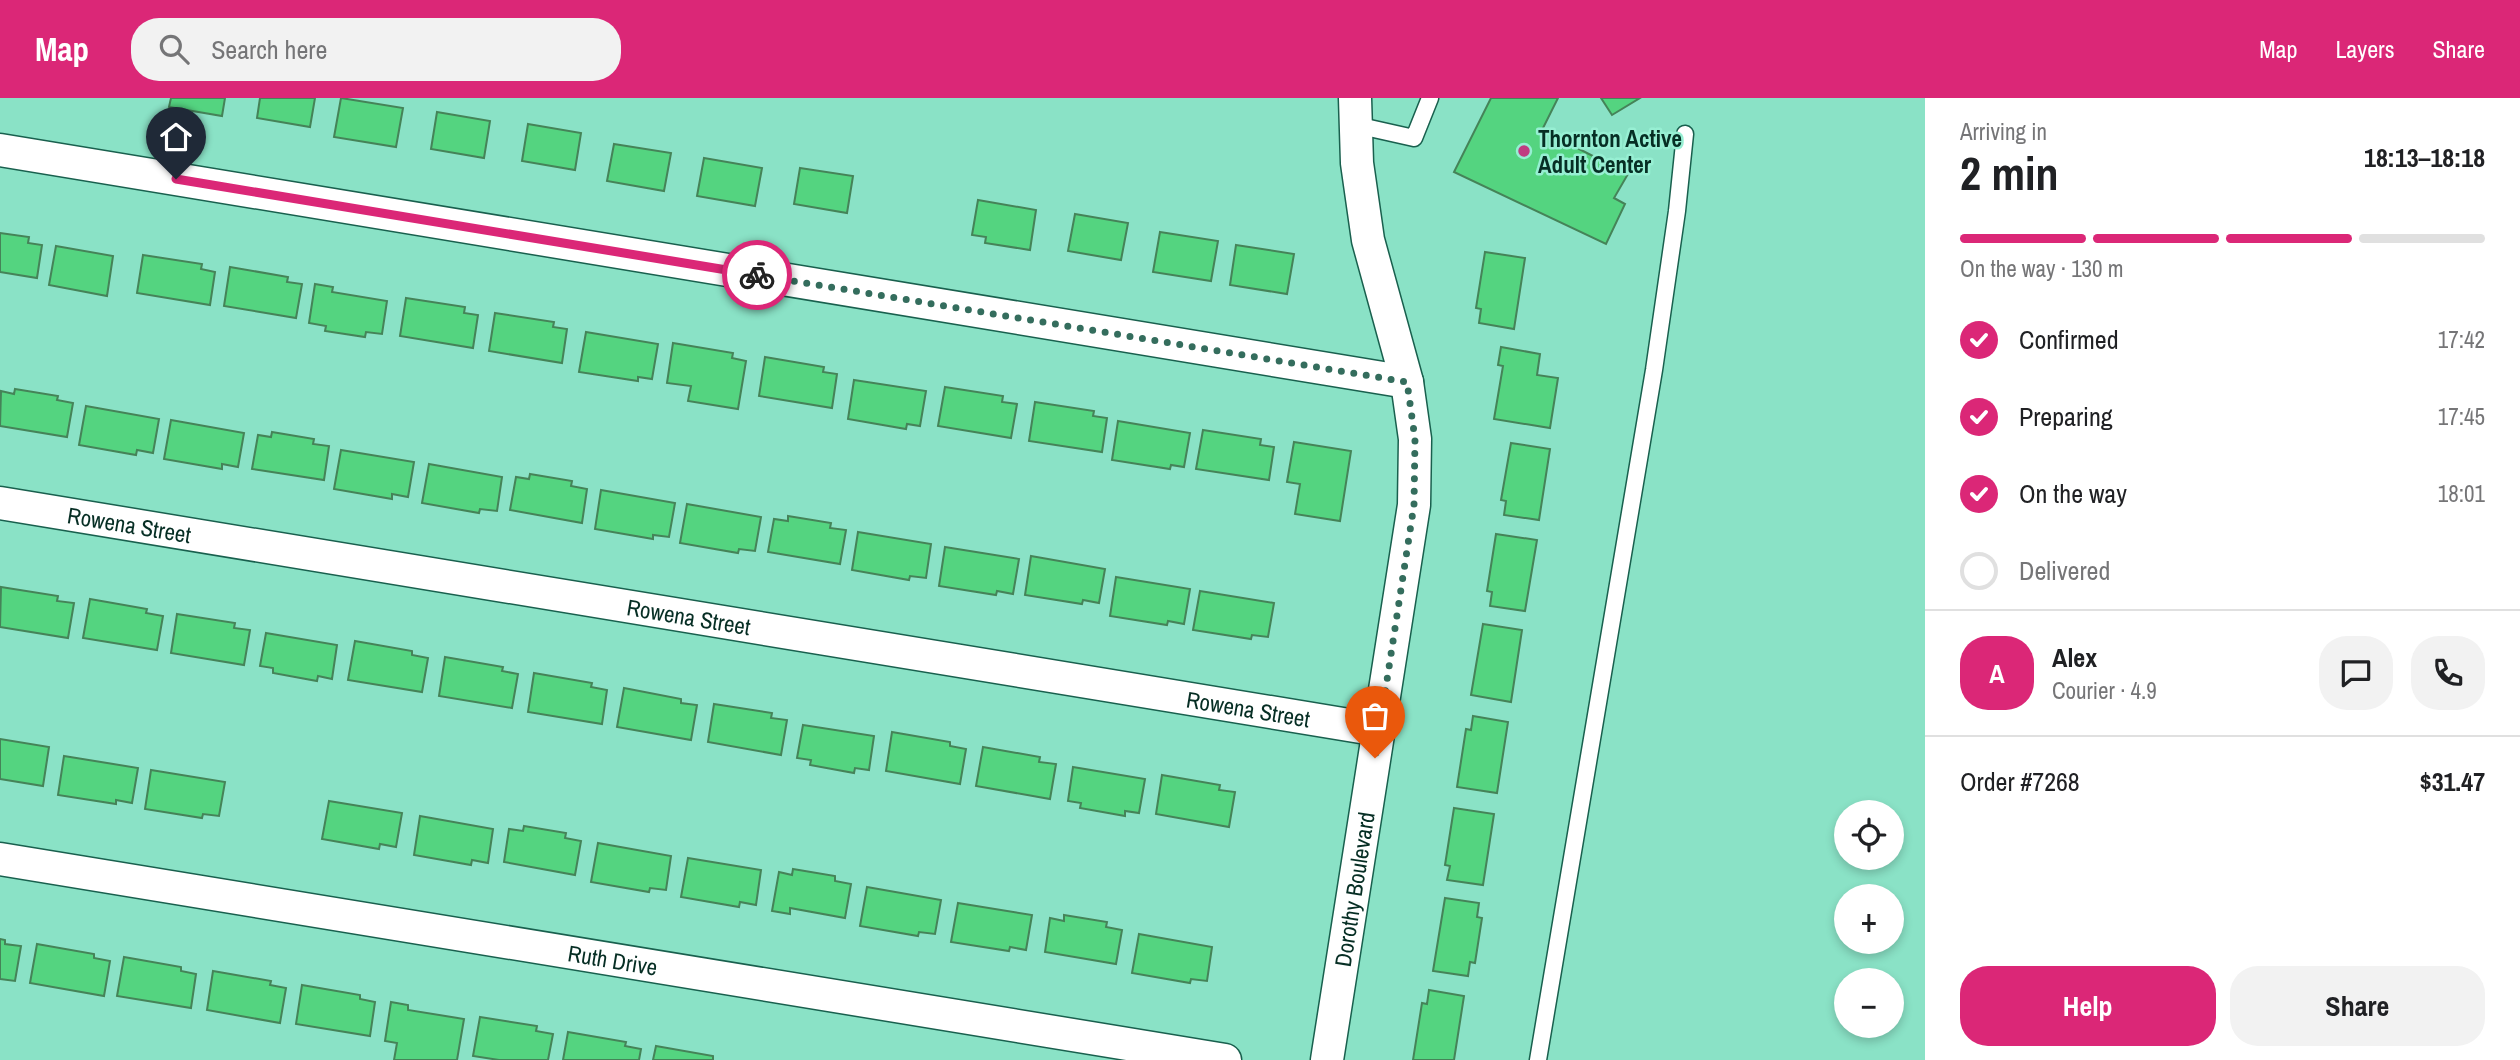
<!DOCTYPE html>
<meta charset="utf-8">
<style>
:root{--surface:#fff;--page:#f2f2f2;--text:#202124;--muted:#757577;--line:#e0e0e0;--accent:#db2777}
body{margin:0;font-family:"Archivo Narrow",sans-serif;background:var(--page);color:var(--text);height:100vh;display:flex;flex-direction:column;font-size:26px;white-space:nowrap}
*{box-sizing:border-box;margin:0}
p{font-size:23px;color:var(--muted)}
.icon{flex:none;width:38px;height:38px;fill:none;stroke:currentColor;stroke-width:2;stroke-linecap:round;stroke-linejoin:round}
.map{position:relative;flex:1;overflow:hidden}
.sheet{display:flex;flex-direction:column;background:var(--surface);width:595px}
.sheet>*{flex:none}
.controls{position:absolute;left:1834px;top:702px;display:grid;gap:14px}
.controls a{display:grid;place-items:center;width:70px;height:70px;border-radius:50%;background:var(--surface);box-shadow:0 4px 10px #0003;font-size:35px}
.pin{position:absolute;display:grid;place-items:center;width:60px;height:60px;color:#fff;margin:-72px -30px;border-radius:50% 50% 50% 0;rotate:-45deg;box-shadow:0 0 7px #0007}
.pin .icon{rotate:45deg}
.courier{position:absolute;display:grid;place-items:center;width:70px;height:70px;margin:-35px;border:5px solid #db2777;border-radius:50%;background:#fff;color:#222;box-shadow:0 2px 9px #0007}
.head em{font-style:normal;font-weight:800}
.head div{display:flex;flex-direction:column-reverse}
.head{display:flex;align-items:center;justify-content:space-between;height:119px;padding:0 35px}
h1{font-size:46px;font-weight:800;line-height:52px}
.bar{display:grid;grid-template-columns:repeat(4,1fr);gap:10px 7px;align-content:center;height:84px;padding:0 35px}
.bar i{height:9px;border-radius:5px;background:var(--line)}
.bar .selected{background:var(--accent)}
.bar p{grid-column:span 4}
.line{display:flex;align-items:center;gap:18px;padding:0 35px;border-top:2px solid var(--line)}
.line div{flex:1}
.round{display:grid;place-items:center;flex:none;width:74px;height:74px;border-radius:28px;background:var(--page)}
ol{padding:0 35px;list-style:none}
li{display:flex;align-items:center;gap:21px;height:77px}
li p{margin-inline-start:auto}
li .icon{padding:7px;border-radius:50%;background:var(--accent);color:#fff;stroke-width:4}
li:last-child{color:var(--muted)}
li i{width:38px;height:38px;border:4px solid var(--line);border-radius:50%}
.cta{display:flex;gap:14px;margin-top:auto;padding:14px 35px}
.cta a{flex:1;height:80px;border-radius:28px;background:var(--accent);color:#fff;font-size:28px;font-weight:800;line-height:80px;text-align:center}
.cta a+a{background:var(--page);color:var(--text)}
header{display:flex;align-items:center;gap:42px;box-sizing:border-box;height:98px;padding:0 35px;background:var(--accent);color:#fff}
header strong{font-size:33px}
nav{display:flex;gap:38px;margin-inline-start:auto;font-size:24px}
.search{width:490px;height:63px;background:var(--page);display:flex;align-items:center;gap:18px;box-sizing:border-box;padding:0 24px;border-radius:28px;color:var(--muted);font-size:26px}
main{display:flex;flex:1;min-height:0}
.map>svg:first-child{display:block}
</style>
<header>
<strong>Map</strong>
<div class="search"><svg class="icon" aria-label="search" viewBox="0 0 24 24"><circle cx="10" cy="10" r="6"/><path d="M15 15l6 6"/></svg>Search here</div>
<nav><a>Map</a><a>Layers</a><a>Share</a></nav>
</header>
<main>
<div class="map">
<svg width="1925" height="962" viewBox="0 0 1925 962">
<rect width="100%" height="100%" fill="#8ae2c6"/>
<!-- building -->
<g fill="#54d480" stroke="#458358" stroke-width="2">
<polygon points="171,0 225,0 222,18 169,9"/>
<polygon points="260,0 315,0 310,29 257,20"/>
<polygon points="341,0 403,10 396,49 334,39"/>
<polygon points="1491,0 1558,0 1542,32 1628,76 1614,100 1625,106 1606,146 1454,74"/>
<polygon points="1601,0 1640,0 1612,17"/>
<polygon points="437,14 490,23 484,60 431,51"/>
<polygon points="528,26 581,35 575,72 522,63"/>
<polygon points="614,46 671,55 664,93 607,83"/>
<polygon points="704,60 762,70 755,108 697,98"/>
<polygon points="800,70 853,78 847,115 794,106"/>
<polygon points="978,102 1036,112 1030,152 985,145 986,139 972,137"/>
<polygon points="1075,116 1128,125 1121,162 1068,153"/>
<polygon points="1160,134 1218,143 1211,183 1153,174"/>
<polygon points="0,135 29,139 28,145 42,147 37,180 0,174"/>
<polygon points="1236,147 1294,156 1287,196 1230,187"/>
<polygon points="56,148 113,158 107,198 49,187"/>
<polygon points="1485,154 1525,160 1514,231 1479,225 1481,211 1476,210"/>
<polygon points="143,157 202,166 201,171 215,174 210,207 137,195"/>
<polygon points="230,169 288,179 287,184 302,186 296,220 224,208"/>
<polygon points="315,186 333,189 332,194 387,203 382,236 366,234 365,239 325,233 326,228 309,225"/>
<polygon points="406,200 465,209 464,215 478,217 473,250 400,238"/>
<polygon points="495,215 554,224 553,229 567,231 562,265 489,253"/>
<polygon points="586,234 658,246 652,281 638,279 638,283 579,274"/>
<polygon points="673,245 733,255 732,260 746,263 738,311 688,303 691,288 667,285"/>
<polygon points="1501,249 1540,256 1537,277 1558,280 1550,330 1494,321 1503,268 1498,267"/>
<polygon points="765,259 824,269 823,274 837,276 832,310 759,298"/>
<polygon points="854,282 926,293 920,328 907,326 906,331 848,321"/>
<polygon points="945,289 1003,298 1002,304 1017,306 1011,340 938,328"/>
<polygon points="15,291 58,298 57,302 73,305 67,339 0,328 1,293 14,296"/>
<polygon points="1035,304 1094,313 1093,318 1107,320 1102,354 1029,343"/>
<polygon points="86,308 159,321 153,355 137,352 136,357 79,347"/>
<polygon points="171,322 244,335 238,369 222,366 222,371 164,361"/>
<polygon points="1118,323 1190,335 1184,369 1171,367 1170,371 1112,362"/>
<polygon points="1203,332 1261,341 1260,347 1274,349 1269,382 1196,371"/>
<polygon points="272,334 314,341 313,346 329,348 324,382 252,371 258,337 271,339"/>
<polygon points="1294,344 1351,353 1340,423 1295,416 1300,386 1287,384"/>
<polygon points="1511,345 1550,351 1539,422 1504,417 1506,403 1501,402"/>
<polygon points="341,352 414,364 408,399 392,396 392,401 334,391"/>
<polygon points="429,366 502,379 497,413 480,411 479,415 422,405"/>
<polygon points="530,376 572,383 571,388 587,391 582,425 510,412 516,379 529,381"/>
<polygon points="601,392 675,405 669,439 653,437 653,441 595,431"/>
<polygon points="687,406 761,419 755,453 739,451 738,455 680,445"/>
<polygon points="788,418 831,425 830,430 846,432 840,466 768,454 774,421 788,423"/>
<polygon points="858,434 931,446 926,480 910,478 909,482 852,472"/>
<polygon points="1496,436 1537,442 1525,513 1490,508 1492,494 1487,493"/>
<polygon points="945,449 1019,461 1013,496 997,493 996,497 939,488"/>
<polygon points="1031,458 1105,471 1099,505 1083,502 1082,506 1025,497"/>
<polygon points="1116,479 1190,491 1184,526 1168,523 1167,527 1110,518"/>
<polygon points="1,489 58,498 57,503 74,505 68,540 0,529"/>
<polygon points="1200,493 1274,505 1268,539 1252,537 1251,541 1193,532"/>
<polygon points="90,501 147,511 146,515 163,518 157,552 83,540"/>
<polygon points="177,516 235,525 234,530 250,532 244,567 171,555"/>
<polygon points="1483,526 1522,532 1511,604 1471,597"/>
<polygon points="266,535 337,547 332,581 318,578 317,583 273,575 273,570 260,568"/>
<polygon points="355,543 412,553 412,557 428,560 422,594 348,582"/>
<polygon points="445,559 503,569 502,573 518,576 512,610 439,598"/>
<polygon points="534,575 592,585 591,589 607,592 602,626 528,614"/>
<polygon points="624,590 681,601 681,605 697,607 691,642 617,629"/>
<polygon points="714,606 772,615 771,620 787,622 781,657 708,644"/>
<polygon points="1473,618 1508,624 1497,695 1457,689 1466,631 1471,632"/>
<polygon points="803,627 874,638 869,672 855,670 854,675 810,667 811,662 797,660"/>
<polygon points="892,634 950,644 950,648 966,651 960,686 886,673"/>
<polygon points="0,641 49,649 43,688 0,681"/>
<polygon points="983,649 1040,659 1039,664 1056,666 1050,701 976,688"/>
<polygon points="64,658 138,670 132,705 116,702 116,706 58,697"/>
<polygon points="1073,669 1145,681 1139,715 1125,713 1125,718 1080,710 1081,705 1068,703"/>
<polygon points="151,672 225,684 219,718 203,716 202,720 145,711"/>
<polygon points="1162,677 1220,687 1219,692 1235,694 1229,729 1156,716"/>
<polygon points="329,703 402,715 396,749 380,746 379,751 322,741"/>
<polygon points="1454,710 1494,716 1483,787 1447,782 1450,768 1445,767"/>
<polygon points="420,718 493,731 488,765 472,762 471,767 414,757"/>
<polygon points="524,728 566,735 565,740 581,743 575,777 504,764 509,731 523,733"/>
<polygon points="598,745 671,758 666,792 650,790 649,794 591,784"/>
<polygon points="688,760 761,772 756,807 740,804 739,809 681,799"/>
<polygon points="793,771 835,778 835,783 851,786 845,820 790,810 790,816 772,813 779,774 792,777"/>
<polygon points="867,789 941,802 935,836 919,834 918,838 860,828"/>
<polygon points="1445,800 1479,805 1477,819 1482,820 1475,865 1470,864 1468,878 1433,873"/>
<polygon points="958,805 1032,817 1026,852 1010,849 1009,853 951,844"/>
<polygon points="1064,817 1107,824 1106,829 1122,832 1116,866 1045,854 1050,820 1064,823"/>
<polygon points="1139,836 1212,849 1207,883 1191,881 1190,885 1132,875"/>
<polygon points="0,841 5,842 5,846 21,848 15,883 0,881"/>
<polygon points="37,846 94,856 94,860 110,863 104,898 30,885"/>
<polygon points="124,859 181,869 181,873 196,876 191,910 117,898"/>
<polygon points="213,873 271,883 270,887 286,890 280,925 207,912"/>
<polygon points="302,887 360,897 360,901 375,904 370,938 296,926"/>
<polygon points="1429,892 1464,898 1454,962 1413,962 1422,905 1427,906"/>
<polygon points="391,904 408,907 408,912 464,921 457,962 394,962 397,945 385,943"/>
<polygon points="480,919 537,928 536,933 553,936 548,962 499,962 473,958"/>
<polygon points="568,934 626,944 625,948 641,951 639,962 563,962"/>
<polygon points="656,948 713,958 713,962 653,962"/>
</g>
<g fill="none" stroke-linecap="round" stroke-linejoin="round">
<!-- service casing -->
<g stroke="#19604e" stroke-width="19">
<g id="service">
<polyline points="1356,27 1414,40 1430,0"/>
<polyline points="1538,962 1654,272 1677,113 1685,36"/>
</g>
</g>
<!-- minor casing -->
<g stroke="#19604e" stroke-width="35">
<g id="minor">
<polyline points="0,52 1407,284"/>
<path id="s1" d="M0 405 1379 632"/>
<path id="s2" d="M0 761 1225 962"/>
<path id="s3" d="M1327 962 1414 407 1415 341 1407 284 1368 142 1357 65 1355 0"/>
</g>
</g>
<!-- service -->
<use href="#service" stroke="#fff" stroke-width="16"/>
<!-- minor -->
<use href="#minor" stroke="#fff" stroke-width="32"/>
</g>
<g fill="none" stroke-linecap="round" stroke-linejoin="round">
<!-- done -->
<polyline stroke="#346d5d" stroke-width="7" stroke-dasharray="0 12.6" points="757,177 1407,284 1415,341 1414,407 1375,660"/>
<!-- route -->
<polyline stroke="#db2777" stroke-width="9" points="176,81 757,177"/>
</g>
<!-- markers -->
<circle fill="#c03c81" stroke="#97efd3" stroke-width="2.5" cx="1524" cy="53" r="7"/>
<g text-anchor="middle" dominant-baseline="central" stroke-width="5" stroke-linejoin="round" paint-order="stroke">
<!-- poi labels -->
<g font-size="23" font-weight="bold" fill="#062e24" stroke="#97efd3" text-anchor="start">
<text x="1538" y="40">Thornton Active<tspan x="1538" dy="26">Adult Center</tspan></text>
</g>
<!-- street labels -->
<g font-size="23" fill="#062e24" stroke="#97efd3">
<text stroke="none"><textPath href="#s1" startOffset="131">Rowena Street</textPath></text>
<text stroke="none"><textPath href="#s1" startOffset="698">Rowena Street</textPath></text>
<text stroke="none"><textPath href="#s1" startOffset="1265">Rowena Street</textPath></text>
<text stroke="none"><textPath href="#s3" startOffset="173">Dorothy Boulevard</textPath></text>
<text stroke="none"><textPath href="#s2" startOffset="621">Ruth Drive</textPath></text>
</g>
</g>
</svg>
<div class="controls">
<a><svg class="icon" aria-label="locate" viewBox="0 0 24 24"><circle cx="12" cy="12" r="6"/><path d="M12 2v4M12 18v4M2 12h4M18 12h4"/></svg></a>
<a>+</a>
<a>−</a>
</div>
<div class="pin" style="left:1375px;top:660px;background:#ea580c"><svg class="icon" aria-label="bag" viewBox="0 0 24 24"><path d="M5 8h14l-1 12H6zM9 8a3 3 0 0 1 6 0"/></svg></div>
<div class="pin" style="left:176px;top:81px;background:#1f2937"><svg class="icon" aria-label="home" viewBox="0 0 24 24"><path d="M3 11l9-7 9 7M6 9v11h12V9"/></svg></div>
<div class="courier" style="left:757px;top:177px"><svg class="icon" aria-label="bike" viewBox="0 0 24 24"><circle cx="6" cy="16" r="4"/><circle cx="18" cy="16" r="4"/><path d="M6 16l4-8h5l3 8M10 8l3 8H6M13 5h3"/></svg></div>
</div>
<section class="sheet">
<div class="head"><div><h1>2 min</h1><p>Arriving in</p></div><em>18:13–18:18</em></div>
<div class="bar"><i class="selected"></i><i class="selected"></i><i class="selected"></i><i></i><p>On the way · 130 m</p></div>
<ol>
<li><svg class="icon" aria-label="check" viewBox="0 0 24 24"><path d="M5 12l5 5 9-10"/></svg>Confirmed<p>17:42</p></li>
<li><svg class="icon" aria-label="check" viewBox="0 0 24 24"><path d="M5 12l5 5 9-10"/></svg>Preparing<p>17:45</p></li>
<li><svg class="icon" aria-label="check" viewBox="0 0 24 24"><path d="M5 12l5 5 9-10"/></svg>On the way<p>18:01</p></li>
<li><i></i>Delivered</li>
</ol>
<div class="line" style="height:126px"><b class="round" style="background:var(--accent);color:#fff">A</b><div><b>Alex</b><p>Courier · 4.9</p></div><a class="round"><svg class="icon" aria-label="chat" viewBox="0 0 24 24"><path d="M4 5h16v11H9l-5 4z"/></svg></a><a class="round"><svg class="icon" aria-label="phone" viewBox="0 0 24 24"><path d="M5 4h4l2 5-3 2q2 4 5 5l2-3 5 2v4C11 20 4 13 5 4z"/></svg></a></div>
<div class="line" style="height:91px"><div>Order #7268</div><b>$31.47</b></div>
<div class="cta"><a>Help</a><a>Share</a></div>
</section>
</main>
